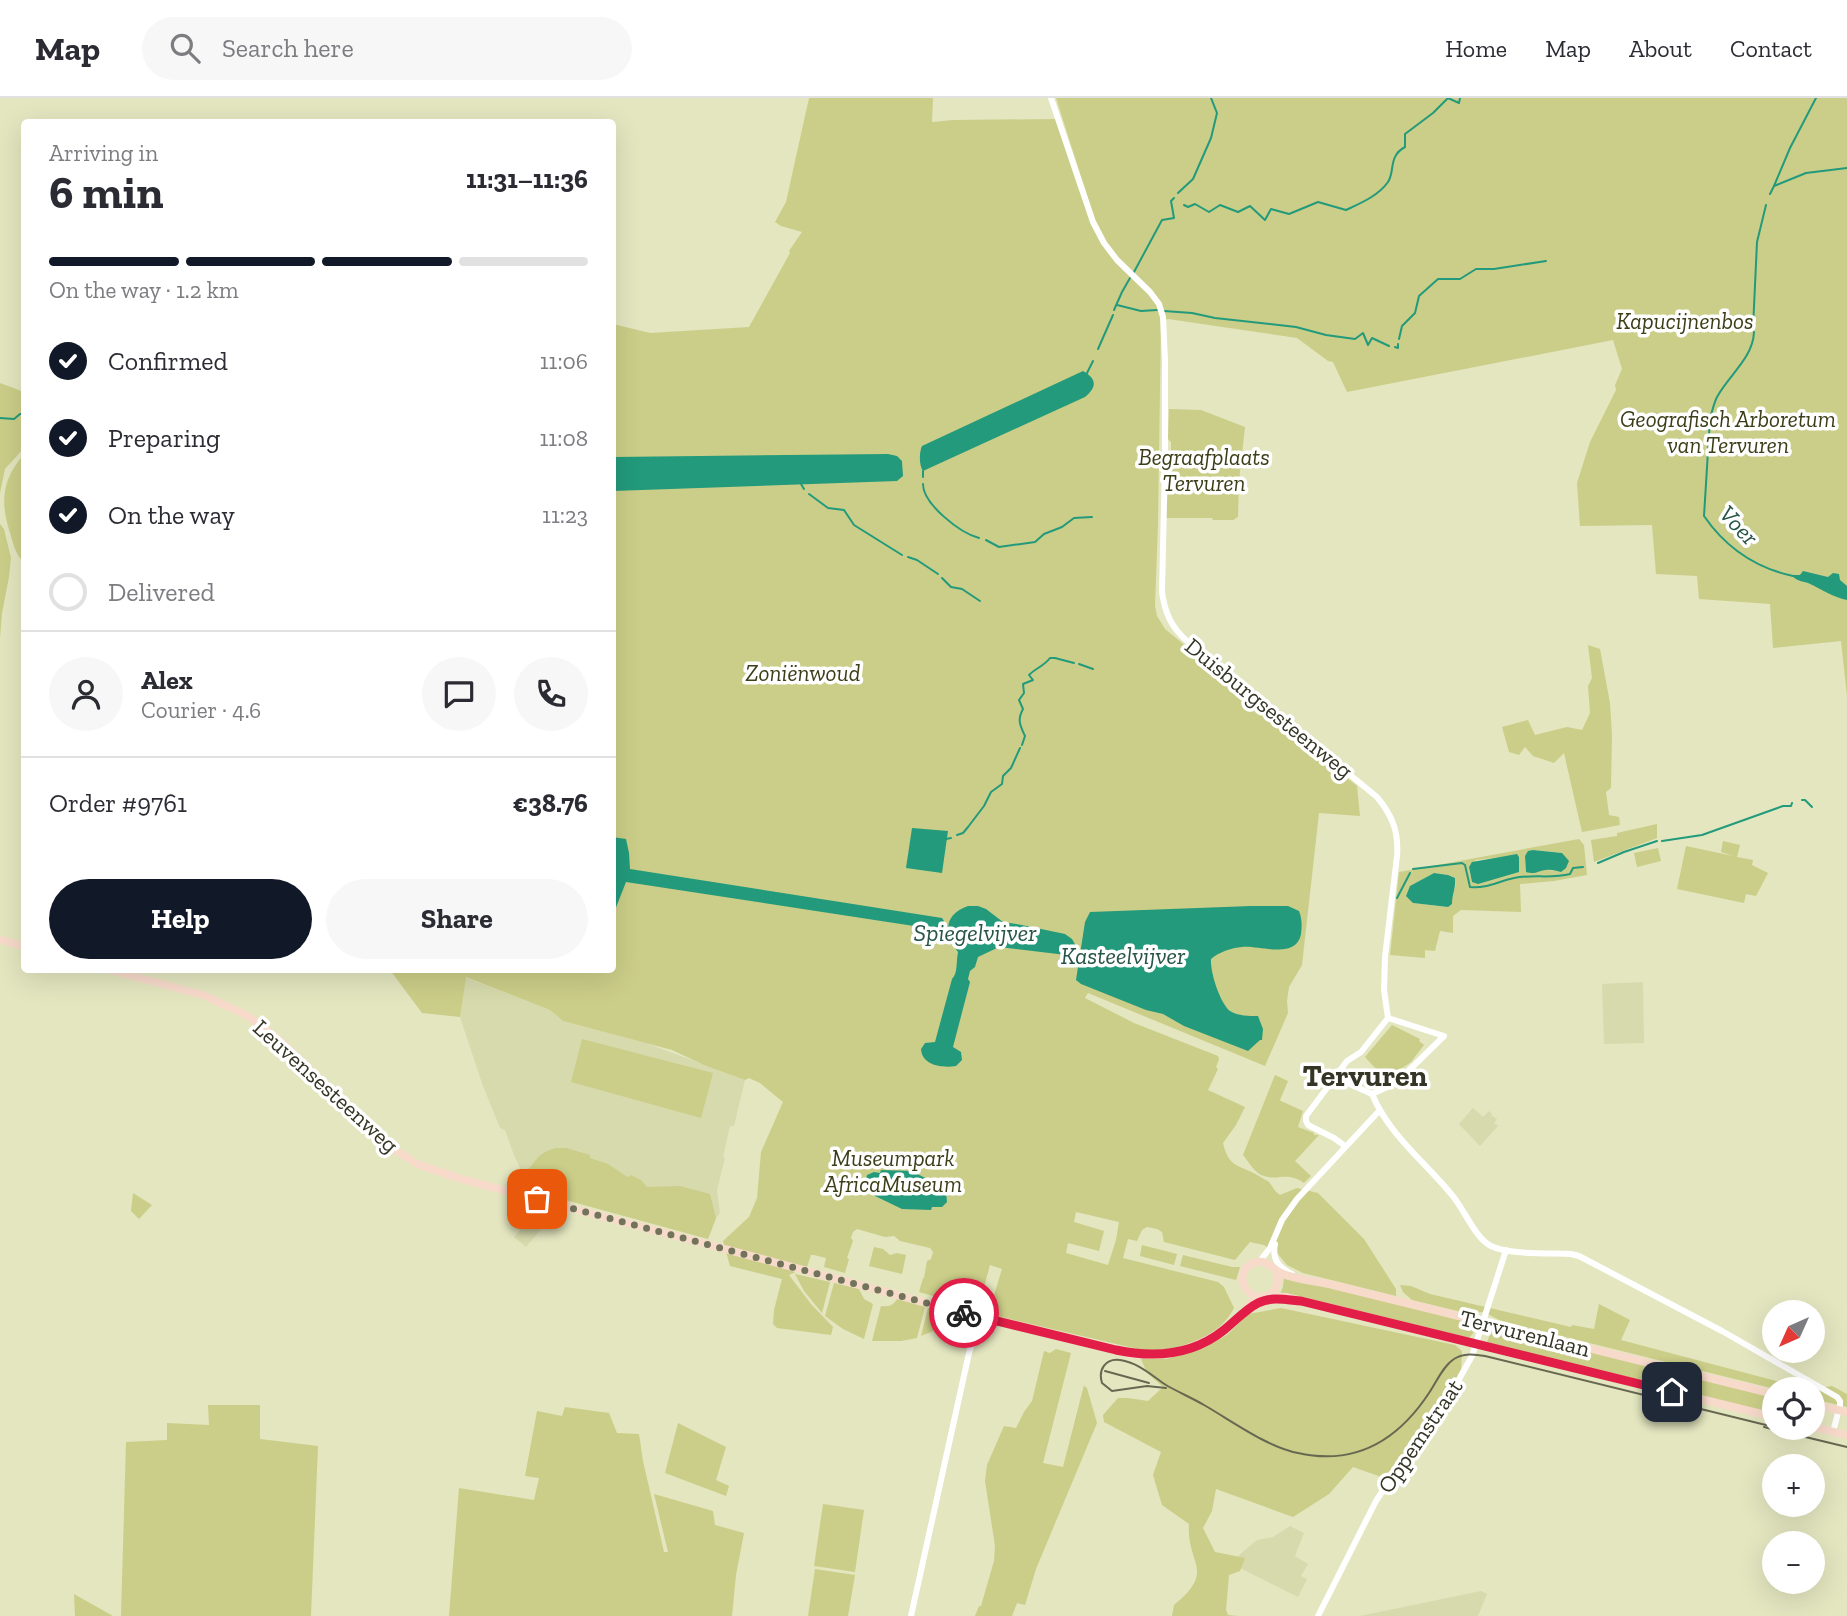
<!DOCTYPE html>
<meta charset="utf-8">
<style>
:root{--surface:#fff;--page:#f7f7f7;--text:#2b2b33;--muted:#7c7c81;--line:#e1e1e2;--accent:#111827}
body{margin:0;font-family:"Zilla Slab",serif;background:var(--page);color:var(--text);height:100vh;display:flex;flex-direction:column;font-size:26px;white-space:nowrap}
*{box-sizing:border-box;margin:0}
p{font-size:23px;color:var(--muted)}
.icon{flex:none;width:38px;height:38px;fill:none;stroke:currentColor;stroke-width:2;stroke-linecap:round;stroke-linejoin:round}
.map{position:relative;flex:1;overflow:hidden}
.side{position:absolute;left:21px;top:21px;width:595px;height:854px;display:flex;flex-direction:column;background:var(--surface);border-radius:7px;box-shadow:0 7px 28px #0002}
.side>*{flex:none}
.needle{width:46px;rotate:225deg}
.buttons{position:absolute;left:1762px;top:1202px;display:grid;gap:14px}
.buttons a{display:grid;place-items:center;width:63px;height:63px;border-radius:50%;background:var(--surface);box-shadow:0 7px 28px #0002;font-size:35px}
.pin{position:absolute;display:grid;place-items:center;width:60px;height:60px;color:#fff;margin:-30px;border-radius:14px;box-shadow:0 4px 10px #0006}
.courier{position:absolute;display:grid;place-items:center;width:70px;height:70px;margin:-35px;border:5px solid #e11d48;border-radius:50%;background:#fff;color:#222;box-shadow:0 2px 9px #0007}
.summary em{font-style:normal;font-weight:800}
.summary div{display:flex;flex-direction:column-reverse}
.summary{display:flex;align-items:center;justify-content:space-between;height:119px;padding:0 28px}
h1{font-size:46px;font-weight:800;line-height:52px}
.bar{display:grid;grid-template-columns:repeat(4,1fr);gap:10px 7px;align-content:center;height:84px;padding:0 28px}
.bar i{height:9px;border-radius:5px;background:var(--line)}
.bar .active{background:var(--accent)}
.bar p{grid-column:span 4}
.line{display:flex;align-items:center;gap:18px;padding:0 28px;border-top:2px solid var(--line)}
.line div{flex:1}
.round{display:grid;place-items:center;flex:none;width:74px;height:74px;border-radius:37px;background:var(--page)}
ol{padding:0 28px;list-style:none}
li{display:flex;align-items:center;gap:21px;height:77px}
li p{margin-inline-start:auto}
li .icon{padding:7px;border-radius:50%;background:var(--accent);color:#fff;stroke-width:4}
li:last-child{color:var(--muted)}
li i{width:38px;height:38px;border:4px solid var(--line);border-radius:50%}
.action{display:flex;gap:14px;margin-top:auto;padding:14px 28px}
.action a{flex:1;height:80px;border-radius:42px;background:var(--accent);color:#fff;font-size:28px;font-weight:800;line-height:80px;text-align:center}
.action a+a{background:var(--page);color:var(--text)}
header{display:flex;align-items:center;gap:42px;box-sizing:border-box;height:98px;padding:0 35px;background:var(--surface);border-bottom:2px solid var(--line)}
header strong{font-size:33px}
nav{display:flex;gap:38px;margin-inline-start:auto;font-size:24px}
.search{width:490px;height:63px;background:var(--page);display:flex;align-items:center;gap:18px;box-sizing:border-box;padding:0 24px;border-radius:38px;color:var(--muted);font-size:26px}
.map>svg:first-child{display:block}
</style>
<header>
<strong>Map</strong>
<div class="search"><svg class="icon" aria-label="search" viewBox="0 0 24 24"><circle cx="10" cy="10" r="6"/><path d="M15 15l6 6"/></svg>Search here</div>
<nav><a>Home</a><a>Map</a><a>About</a><a>Contact</a></nav>
</header>
<div class="map">
<svg width="1847" height="1518" viewBox="0 0 1847 1518">
<rect width="100%" height="100%" fill="#e3e6bf"/>
<!-- built -->
<g fill="#d7daac">
<polygon points="465,879 550,912 563,923 646,945 745,982 734,1028 730,1028 723,1059 725,1060 717,1092 720,1115 716,1120 708,1141 544,1096 528,1087 514,1057 505,1032 500,1030 483,988 460,919"/>
<polygon points="1643,884 1644,945 1604,946 1602,886"/>
<polygon points="1473,1010 1483,1019 1489,1013 1492,1016 1491,1017 1497,1021 1494,1025 1498,1028 1480,1048 1459,1026"/>
<polygon points="536,1114 543,1129 526,1149 514,1139"/>
<polygon points="1290,1428 1304,1435 1295,1458 1308,1466 1301,1478 1307,1481 1298,1499 1230,1465 1257,1442 1273,1439"/>
<polygon points="1481,1493 1487,1496 1478,1518 1360,1518"/>
</g>
<!-- green -->
<g fill="#cbce88" fill-rule="evenodd">
<path d="M809 0H933L932 24 953 22 1056 21 1093 116 1056 0H1847V598L1841 543 1773 550 1770 506 1699 501 1697 478 1656 476 1652 427 1580 428 1577 385 1590 344 1616 292 1615 287 1622 271 1613 242 1347 294 1333 264 1328 263 1297 240 1168 221 1161 223 1158 425 1155 508 1157 518 1165 531 1357 688 1360 718 1319 715 1302 867 1289 889 1287 903 1288 915 1265 968 1088 895 1085 900 1134 925 1218 958 1219 961 1216 969 1218 971 1208 992 1245 1009 1236 1027 1223 1045C1229 1071 1239 1066 1259 1078 1260 1079 1268 1083 1269 1084 1274 1090 1273 1092 1280 1097L1297 1090 1318 1095 1364 1141 1396 1191V1198L1303 1175 1287 1167 1278 1156 1264 1147 1250 1144 1235 1162 1164 1144 1162 1134 1157 1131 1147 1129 1142 1132 1137 1143 1128 1141 1123 1160 1218 1184 1224 1189 1234 1210C1223 1232 1198 1246 1174 1251 1165 1253 1155 1253 1146 1253L967 1211 956 1204 958 1195 943 1191 940 1200 919 1194 923 1180H924L927 1163 931 1161 933 1154 930 1150 900 1143 894 1138 885 1139 857 1131 853 1134 851 1140 853 1143 847 1160 849 1161 845 1175 824 1169 826 1160 814 1157H811L807 1169 789 1177 811 1206 833 1229 831 1237 777 1230 773 1226 774 1212 782 1181 730 1168 723 1143 749 1119 757 1100 761 1054 783 1004 760 985 749 980 745 982 704 967 672 952 563 923 550 912 466 879 460 919 422 915 390 872H612L613 226 650 235 749 229 790 155 789 153 802 134 781 128 775 124 786 104ZM1076 1114 1119 1124 1116 1142 1108 1167 1066 1155 1068 1145 1099 1153 1104 1133 1074 1124ZM990 1167 1002 1171 992 1204 981 1200Z"/>
<polygon points="0,285 24,294 24,350 5,371 0,395"/>
<polygon points="1169,311 1201,312 1245,329 1239,383 1238,419 1233,422 1213,422 1212,420 1166,420 1167,357 1171,354 1171,344 1168,341"/>
<path d="M24 356V465C15 455 14 448 10 435 0 403 2 382 24 356Z"/>
<polygon points="0,426 4,431 11,460 9,479 2,515 0,540"/>
<polygon points="1588,547 1600,551 1610,605 1612,637 1611,690 1606,694 1609,717 1619,719 1620,727 1582,734 1564,655 1554,665 1533,658 1525,649 1519,657 1509,654 1502,629 1528,622 1535,637 1567,629 1582,632 1590,615 1588,588 1592,580"/>
<polygon points="1657,726 1657,740 1594,764 1591,742 1617,738 1617,735"/>
<path d="M1579 741 1584 747 1587 777 1554 783 1520 786 1521 814 1461 812 1453 818V835L1440 833 1435 853 1425 852V860L1390 857 1399 774ZM1533 752 1562 755 1553 773 1546 771 1526 774 1525 758ZM1518 757 1519 759 1472 784 1469 769 1476 762ZM1434 775 1448 777 1455 780C1457 790 1452 797 1451 806L1447 809 1413 805 1407 797 1412 787Z"/>
<polygon points="1723,743 1740,747 1737,759 1753,762 1752,767 1768,775 1756,798 1746,796 1744,805 1677,791 1686,748 1733,758 1721,754"/>
<polygon points="1658,750 1661,763 1637,769 1634,755"/>
<polygon points="1392,927 1420,941 1419,943 1424,947 1411,964 1398,973 1399,975 1383,981 1377,978 1376,971 1365,959"/>
<polygon points="582,941 713,975 701,1020 571,984"/>
<path d="M1275 977 1288 983 1280 1002 1281 1003 1303 1013 1298 1029 1314 1035V1037H1319L1295 1063 1311 1078 1304 1085C1287 1073 1279 1083 1264 1078 1255 1076 1248 1063 1243 1057Z"/>
<path d="M556 1050H566L590 1057V1060L608 1066 626 1078 629 1079 631 1077 641 1082 647 1089 680 1088 710 1096 716 1120 708 1141 544 1096C532 1088 531 1092 524 1075 538 1064 534 1056 556 1050Z"/>
<polygon points="133,1095 152,1107 139,1121 131,1113"/>
<polygon points="1142,1147 1177,1156 1174,1167 1140,1158"/>
<polygon points="874,1149 883,1151 890,1157 897,1155 906,1157 902,1176 869,1168"/>
<polygon points="1183,1157 1232,1169 1240,1169 1236,1182 1180,1168"/>
<polygon points="795,1176 830,1184 822,1215 804,1193"/>
<polygon points="1284,1179 1474,1225 1475,1227 1474,1234 1469,1240 1280,1196 1283,1189"/>
<polygon points="834,1185 859,1191 864,1201 873,1206 864,1241 843,1231 825,1218"/>
<polygon points="1400,1187 1411,1188 1430,1196 1571,1229 1572,1227 1594,1231 1599,1206 1630,1222 1621,1242 1799,1289 1810,1291 1832,1288 1847,1296 1847,1309 1813,1301 1813,1292 1775,1291 1541,1233 1499,1222 1484,1214 1466,1215 1412,1202 1403,1194"/>
<path d="M897 1201 925 1209 917 1240 901 1243H872L881 1208C888 1209 893 1208 897 1201Z"/>
<polygon points="928,1210 962,1219 962,1221 921,1238"/>
<path d="M1281 1210 1455 1247 1462 1253 1461 1274 1449 1297 1390 1382 1353 1369 1329 1396 1293 1419 1216 1391 1212 1413 1203 1430 1215 1454 1245 1460 1240 1473 1229 1477 1226 1512 1228 1517 1238 1518H1172L1174 1507C1217 1472 1186 1466 1189 1426L1162 1407 1153 1377 1161 1354 1104 1324 1103 1317 1118 1300H1128L1148 1303 1163 1289 1147 1275 1141 1261H1166L1202 1251 1227 1237 1248 1216Z"/>
<polygon points="1496,1230 1774,1299 1774,1317 1489,1245 1487,1244 1492,1231"/>
<polygon points="1056,1251 1071,1255 1043,1365 1063,1369 1085,1283 1084,1288 1087,1290 1097,1325 1036,1471 1025,1507 1017,1505 1012,1518 975,1518 979,1508 981,1508 994,1463 995,1448 985,1383 987,1367 1004,1328 1016,1330 1024,1314 1032,1303 1044,1253 1050,1255"/>
<polygon points="208,1307 260,1307 260,1341 318,1348 311,1518 121,1518 126,1344 167,1342 167,1325 209,1327"/>
<polygon points="565,1309 609,1315 617,1335 639,1336 643,1363 664,1454 668,1454 654,1396 713,1413 715,1427 744,1435 736,1477 732,1518 449,1518 459,1390 534,1402 539,1380 525,1378 537,1313 562,1318"/>
<polygon points="678,1325 726,1349 716,1382 729,1388 726,1398 665,1375"/>
<polygon points="823,1406 864,1412 855,1474 814,1468"/>
<polygon points="815,1471 855,1477 848,1518 808,1518"/>
<polygon points="74,1496 113,1518 75,1518"/>
</g>
<!-- water -->
<g fill="#229a7b">
<path d="M1083 273C1097 281 1097 289 1085 299L923 373C919 367 919 355 922 348Z"/>
<polygon points="888,356 897,358 902,363 903,378 897,383 613,393 613,359"/>
<path d="M1803 473 1828 479 1833 475 1839 476 1840 482 1847 488V502C1833 499 1821 491 1808 485 1801 483 1797 483 1791 477H1800Z"/>
<polygon points="912,730 948,733 942,775 906,770"/>
<polygon points="612,739 626,741 629,755 630,771 942,820 944,823 943,829 940,832 626,784 615,812 613,811"/>
<path d="M1533 752 1562 755 1569 763 1566 770 1561 774C1557 773 1550 771 1546 772 1537 773 1536 777 1526 774L1525 758 1528 753Z"/>
<polygon points="1517,756 1519,759 1519,774 1478,786 1472,784 1469,769 1472,764"/>
<path d="M1434 775 1448 777 1455 780C1456 791 1452 796 1452 806L1448 809 1413 805 1406 798 1410 788Z"/>
<path d="M968 808H978L986 811 1003 824 1022 827 1065 836 1072 841 1076 848 1075 851 1066 857 999 849 978 859 975 869 970 873 968 881 970 884 953 949 961 954 962 962 956 968C943 970 922 968 921 951L925 945 935 944 952 881C958 875 956 864 958 854 944 835 943 817 968 808Z"/>
<path d="M1251 808H1288L1299 813C1302 820 1302 828 1301 836 1296 862 1259 847 1242 849 1231 850 1219 854 1211 861 1210 874 1220 905 1230 913 1238 918 1249 918 1258 918L1263 931 1262 942H1260L1248 953 1184 928 1163 916 1146 912 1081 886 1076 882 1085 824 1090 814Z"/>
<polygon points="881,1072 911,1073 938,1086 937,1089 946,1094 947,1104 942,1109 932,1109 931,1112 902,1111 875,1098 875,1095 869,1092 865,1086 867,1077 874,1074 880,1075"/>
</g>
<g fill="none" stroke-linecap="round" stroke-linejoin="round">
<!-- stream -->
<g stroke="#229a7b" stroke-width="2">
<polyline points="1774,88 1790,50 1816,0"/>
<polyline points="1178,95 1193,81 1211,40 1217,15 1211,0"/>
<polyline points="1770,96 1774,88 1806,75 1847,70"/>
<path d="M1184 107 1188 109 1195 106 1209 114 1220 107 1238 114 1250 108 1265 122 1271 111 1289 116 1318 104 1346 112C1361 105 1378 98 1388 84 1395 74 1388 58 1405 49V36L1433 15 1448 0 1459 5 1460 0"/>
<polyline points="1134,174 1162,122 1174,120 1171,103 1174,100"/>
<polyline points="1117,207 1141,213 1157,212"/>
<polyline points="1114,212 1122,194 1130,180"/>
<polyline points="1164,213 1192,215 1215,220 1296,229 1326,237 1355,241 1363,235 1368,247 1372,240 1389,248"/>
<polyline points="1753,230 1757,144 1766,107"/>
<path d="M1754 234C1753 260 1729 277 1717 299 1714 305 1712 313 1710 321L1704 418C1726 450 1756 470 1793 478"/>
<polyline points="1399,241 1402,228 1415,215 1419,198 1438,181 1460,181 1476,171 1494,171 1546,163"/>
<polyline points="1395,249 1398,250 1398,246"/>
<polyline points="1098,251 1113,217"/>
<polyline points="1087,275 1093,263"/>
<polyline points="0,320 14,321 20,316 24,316"/>
<polyline points="923,373 923,379"/>
<polyline points="801,386 804,391"/>
<path d="M923 386C923 406 960 435 979 440"/>
<polyline points="809,396 828,410 844,412 854,427 902,457"/>
<polyline points="986,442 999,449 1035,444 1044,436 1062,429 1074,420 1092,419"/>
<polyline points="908,459 917,462 938,476"/>
<polyline points="942,480 951,489 962,491 980,503"/>
<polyline points="1079,566 1093,571"/>
<path d="M1022 647 1025 638C1020 627 1017 622 1023 611L1019 602 1024 595 1023 586 1033 582 1029 577C1036 570 1044 568 1050 560H1055L1074 565"/>
<polyline points="1802,702 1805,702 1812,709"/>
<polyline points="957,737 963,735 968,729 984,708 991,694 1002,686 1003,678 1011,670 1020,650"/>
<polyline points="946,741 951,740"/>
<polyline points="1662,743 1702,737 1783,708 1791,708 1792,705"/>
<polyline points="1598,765 1624,754 1657,743"/>
<path d="M1413 771 1462 765 1465 767 1470 789C1486 791 1499 783 1514 780 1533 776 1551 781 1570 776L1573 770 1583 769"/>
<polyline points="1397,800 1410,775"/>
</g>
<!-- minor -->
<g stroke="#fff" stroke-width="6">
<path d="M1051 0 1093 124 1104 145 1117 162 1150 194 1159 206 1163 219 1165 262V363L1162 494C1165 515 1171 529 1187 543L1377 699C1392 717 1399 734 1397 758L1385 859 1384 892 1388 920"/>
<polyline points="1336,980 1372,996"/>
<path d="M1372 996C1389 1037 1425 1064 1452 1097 1464 1111 1475 1140 1491 1148 1509 1157 1550 1155 1571 1156L1579 1158 1722 1233 1837 1299 1840 1303V1307L1833 1334"/>
<polyline points="1372,996 1396,985 1444,938 1388,920"/>
<polyline points="1345,1048 1334,1040 1308,1027 1306,1023 1306,1018 1347,963 1361,954 1388,920"/>
<path d="M1275 1146C1272 1161 1278 1169 1292 1176"/>
<polyline points="1259,1164 1270,1150 1282,1122 1297,1101 1380,1012"/>
<polyline points="911,1518 969,1255 980,1219"/>
<polyline points="1318,1518 1376,1403 1391,1380 1444,1308 1472,1258 1506,1152"/>
</g>
<!-- major -->
<g stroke="#f7daca" stroke-width="8">
<polyline points="0,842 24,848"/>
<path d="M110 872 203 897 248 918 284 946 383 1044 417 1066 458 1080 980 1219 1131 1256C1172 1260 1208 1248 1239 1219 1246 1213 1249 1205 1258 1199"/>
<path d="M1268 1198C1277 1192 1280 1183 1276 1173"/>
<path d="M1774 1296 1333 1187C1317 1183 1298 1182 1283 1176 1272 1172 1266 1159 1253 1165 1235 1174 1242 1194 1258 1199L1268 1198 1286 1199 1774 1319"/>
<polyline points="1813,1306 1847,1314"/>
<polyline points="1813,1329 1847,1337"/>
</g>
<!-- tram -->
<g stroke="#676852" stroke-width="2">
<polyline points="1105,1273 1149,1285"/>
<path d="M1166 1290 1147 1288 1112 1293 1102 1285C1098 1272 1105 1260 1120 1262 1139 1265 1151 1277 1166 1287 1178 1294 1192 1300 1204 1307 1232 1323 1267 1349 1298 1355 1356 1368 1398 1342 1429 1295 1436 1285 1443 1268 1454 1261 1464 1255 1474 1256 1485 1258L1774 1329"/>
<polyline points="1764,1329 1847,1349"/>
</g>
</g>
<g fill="none" stroke-linecap="round" stroke-linejoin="round">
<!-- done -->
<polyline stroke="#71735b" stroke-width="7" stroke-dasharray="0 12.6" points="537,1101 964,1215"/>
<!-- route -->
<path stroke="#e11d48" stroke-width="9" d="M964 1215 1116 1252C1154 1260 1193 1257 1224 1232 1235 1223 1246 1211 1258 1205 1271 1198 1288 1202 1301 1203L1672 1294"/>
</g>
<g text-anchor="middle" dominant-baseline="central" stroke-width="7" stroke-linejoin="round" paint-order="stroke">
<!-- park labels -->
<g font-size="23" font-style="italic" fill="#3d3e18" stroke="#fff">
<text x="1685" y="223">Kapucijnenbos</text>
<text x="1728" y="321">Geografisch Arboretum<tspan x="1728" dy="26">van Tervuren</tspan></text>
<text x="1204" y="359">Begraafplaats<tspan x="1204" dy="26">Tervuren</tspan></text>
<text x="803" y="575">Zoniënwoud</text>
<text x="893" y="1060">Museumpark<tspan x="893" dy="26">AfricaMuseum</tspan></text>
</g>
<!-- street labels -->
<g font-size="23" fill="#343525" stroke="#fff">
<text transform="translate(1269 610) rotate(39)">Duisburgsesteenweg</text>
<text transform="translate(326 988) rotate(42)">Leuvensesteenweg</text>
<text transform="translate(1525 1235) rotate(14)">Tervurenlaan</text>
<text transform="translate(1420 1338) rotate(-56)">Oppemstraat</text>
</g>
<!-- water labels -->
<g font-size="24" font-style="italic" fill="#265446" stroke="#fff">
<text transform="translate(1739 427) rotate(47)">Voer</text>
<text x="975" y="834">Spiegelvijver</text>
<text x="1123" y="857">Kasteelvijver</text>
</g>
<!-- district labels -->
<g font-size="30" font-weight="bold" fill="#343525" stroke="#fff">
<text x="1365" y="978">Tervuren</text>
</g>
</g>
</svg>
<div class="buttons">
<a><svg class="needle" viewBox="-14 -14 28 28"><path d="M0-13l5 13h-10z" fill="#e53935"/><path d="M0 13l5-13h-10z" fill="#7c7c81"/></svg></a>
<a><svg class="icon" aria-label="locate" viewBox="0 0 24 24"><circle cx="12" cy="12" r="6"/><path d="M12 2v4M12 18v4M2 12h4M18 12h4"/></svg></a>
<a>+</a>
<a>−</a>
</div>
<div class="pin" style="left:537px;top:1101px;background:#ea580c"><svg class="icon" aria-label="bag" viewBox="0 0 24 24"><path d="M5 8h14l-1 12H6zM9 8a3 3 0 0 1 6 0"/></svg></div>
<div class="pin" style="left:1672px;top:1294px;background:#1f2937"><svg class="icon" aria-label="home" viewBox="0 0 24 24"><path d="M3 11l9-7 9 7M6 9v11h12V9"/></svg></div>
<div class="courier" style="left:964px;top:1215px"><svg class="icon" aria-label="bike" viewBox="0 0 24 24"><circle cx="6" cy="16" r="4"/><circle cx="18" cy="16" r="4"/><path d="M6 16l4-8h5l3 8M10 8l3 8H6M13 5h3"/></svg></div>
<section class="side">
<div class="summary"><div><h1>6 min</h1><p>Arriving in</p></div><em>11:31–11:36</em></div>
<div class="bar"><i class="active"></i><i class="active"></i><i class="active"></i><i></i><p>On the way · 1.2 km</p></div>
<ol>
<li><svg class="icon" aria-label="check" viewBox="0 0 24 24"><path d="M5 12l5 5 9-10"/></svg>Confirmed<p>11:06</p></li>
<li><svg class="icon" aria-label="check" viewBox="0 0 24 24"><path d="M5 12l5 5 9-10"/></svg>Preparing<p>11:08</p></li>
<li><svg class="icon" aria-label="check" viewBox="0 0 24 24"><path d="M5 12l5 5 9-10"/></svg>On the way<p>11:23</p></li>
<li><i></i>Delivered</li>
</ol>
<div class="line" style="height:126px"><a class="round"><svg class="icon" aria-label="person" viewBox="0 0 24 24"><circle cx="12" cy="8" r="4"/><path d="M4 21q1-7 8-7t8 7"/></svg></a><div><b>Alex</b><p>Courier · 4.6</p></div><a class="round"><svg class="icon" aria-label="chat" viewBox="0 0 24 24"><path d="M4 5h16v11H9l-5 4z"/></svg></a><a class="round"><svg class="icon" aria-label="phone" viewBox="0 0 24 24"><path d="M5 4h4l2 5-3 2q2 4 5 5l2-3 5 2v4C11 20 4 13 5 4z"/></svg></a></div>
<div class="line" style="height:91px"><div>Order #9761</div><b>€38.76</b></div>
<div class="action"><a>Help</a><a>Share</a></div>
</section>
</div>
